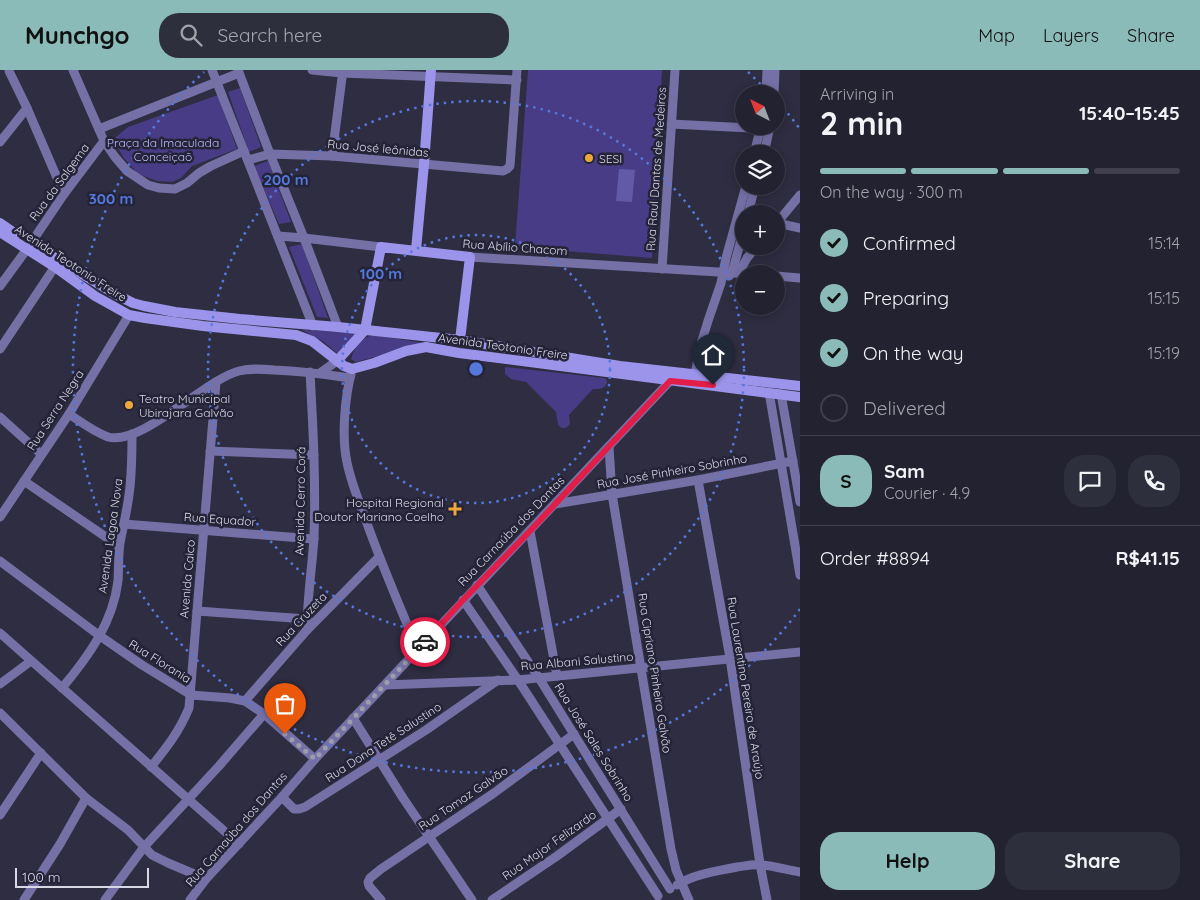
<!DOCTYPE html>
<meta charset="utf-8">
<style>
:root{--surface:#222231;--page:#2e2f3d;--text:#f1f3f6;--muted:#a2a4ab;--line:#3f3f4d;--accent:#8bbbb9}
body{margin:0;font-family:Quicksand,sans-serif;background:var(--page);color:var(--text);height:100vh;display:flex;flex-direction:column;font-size:19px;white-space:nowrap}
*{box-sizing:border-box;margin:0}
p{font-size:16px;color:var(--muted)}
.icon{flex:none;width:28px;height:28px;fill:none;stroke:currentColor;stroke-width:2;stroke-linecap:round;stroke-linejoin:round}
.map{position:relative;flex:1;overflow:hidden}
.panel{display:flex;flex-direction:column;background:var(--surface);width:400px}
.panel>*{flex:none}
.needle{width:32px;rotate:318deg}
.controls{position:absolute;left:735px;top:15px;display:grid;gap:10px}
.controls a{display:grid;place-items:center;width:50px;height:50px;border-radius:50%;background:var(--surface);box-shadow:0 2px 12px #0003,0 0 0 1px var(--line);font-size:25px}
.scale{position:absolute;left:15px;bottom:12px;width:134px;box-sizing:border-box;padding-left:5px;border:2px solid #d9d9e6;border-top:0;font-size:14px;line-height:18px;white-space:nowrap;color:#d9d9e6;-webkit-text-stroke:4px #242337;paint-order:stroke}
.pin{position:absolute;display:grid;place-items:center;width:42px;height:42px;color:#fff;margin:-51px -21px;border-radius:50% 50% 50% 0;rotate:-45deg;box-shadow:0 0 5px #0007}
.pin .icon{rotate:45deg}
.courier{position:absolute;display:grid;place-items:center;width:50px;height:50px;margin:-25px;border:4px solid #e11d48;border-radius:50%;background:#fff;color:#222;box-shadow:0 1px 6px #0007}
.summary em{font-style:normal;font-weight:700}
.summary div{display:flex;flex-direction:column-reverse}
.summary{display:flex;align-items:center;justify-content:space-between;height:85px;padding:0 20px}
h1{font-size:32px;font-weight:700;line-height:38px}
.bar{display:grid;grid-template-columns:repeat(4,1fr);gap:8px 5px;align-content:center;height:60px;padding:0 20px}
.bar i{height:6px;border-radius:4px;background:var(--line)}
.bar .current{background:var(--accent)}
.bar p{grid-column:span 4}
.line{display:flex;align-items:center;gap:12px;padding:0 20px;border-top:1px solid var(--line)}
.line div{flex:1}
.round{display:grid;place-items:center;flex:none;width:52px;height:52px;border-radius:20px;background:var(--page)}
ol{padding:0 20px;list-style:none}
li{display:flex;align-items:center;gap:15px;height:55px}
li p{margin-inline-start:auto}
li .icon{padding:5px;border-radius:50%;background:var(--accent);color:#111;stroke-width:4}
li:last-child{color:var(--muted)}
li i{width:28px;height:28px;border:2px solid var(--line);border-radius:50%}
.primary-button{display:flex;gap:10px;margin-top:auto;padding:10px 20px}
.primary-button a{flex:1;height:58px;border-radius:20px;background:var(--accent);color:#111;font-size:20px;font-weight:700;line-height:58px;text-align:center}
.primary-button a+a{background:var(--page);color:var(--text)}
header{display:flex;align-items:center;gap:30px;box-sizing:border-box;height:70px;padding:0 25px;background:var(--accent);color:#111}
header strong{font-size:24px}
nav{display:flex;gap:28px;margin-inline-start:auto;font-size:18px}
.search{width:350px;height:45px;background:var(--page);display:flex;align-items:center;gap:12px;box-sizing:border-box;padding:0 18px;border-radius:20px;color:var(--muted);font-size:19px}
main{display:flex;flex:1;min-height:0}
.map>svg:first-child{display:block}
</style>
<header>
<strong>Munchgo</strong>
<div class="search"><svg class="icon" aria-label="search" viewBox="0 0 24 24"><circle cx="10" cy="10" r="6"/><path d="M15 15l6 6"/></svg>Search here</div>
<nav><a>Map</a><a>Layers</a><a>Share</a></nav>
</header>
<main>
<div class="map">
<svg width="800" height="830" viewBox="0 0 800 830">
<rect width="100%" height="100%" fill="#2e2d41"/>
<!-- green -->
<g fill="#483c86">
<polygon points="528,0 662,0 652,188 515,177"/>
<polygon points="240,18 261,77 249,82 228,22"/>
<polygon points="218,25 237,79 192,96 181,108 172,112 157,111 138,104 123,87 116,74 116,67 128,57"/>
<polygon points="268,91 291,152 279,154 254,96"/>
<polygon points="302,174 328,248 317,247 289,177"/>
<polygon points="302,260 357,263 339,285 324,272"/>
<path d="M373 265 424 273 356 292 351 289C354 277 361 268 373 265Z"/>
<path d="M505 297 604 308 607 310V313C604 320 599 319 593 319L569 345 570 354 566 358H561L558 354 556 342 526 312 511 309 505 304Z"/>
</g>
<!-- water -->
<polygon fill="#6259a7" points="619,99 635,100 632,132 616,131"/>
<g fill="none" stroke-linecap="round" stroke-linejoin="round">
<!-- street -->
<g stroke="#7571a6" stroke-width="9">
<polyline points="73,0 104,71 115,87 127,101 148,115 159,118 175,119 187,113 199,103 211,96 244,81"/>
<polyline points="212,0 313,256"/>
<polyline points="238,0 270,84 304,168 338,257"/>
<polyline points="312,0 342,3 517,10"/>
<polyline points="9,1 27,38 64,124"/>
<polyline points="766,24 767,0"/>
<polyline points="774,24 775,0"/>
<polyline points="671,54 770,59"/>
<polyline points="99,59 239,3"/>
<polyline points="0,72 27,38"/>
<polyline points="754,84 761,56"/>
<polyline points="764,84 770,56"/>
<polyline points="332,86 343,0"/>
<polyline points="248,90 270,84 332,86 503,101 507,99 510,96 517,0"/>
<polyline points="748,144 755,116"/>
<polyline points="777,153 800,158"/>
<polyline points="776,154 800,125"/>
<polyline points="278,166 304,168 381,177"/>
<polyline points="470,187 751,204"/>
<polyline points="662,199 675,0"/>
<polyline points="739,203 747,188 757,176"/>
<polyline points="729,206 732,203 744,159"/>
<polyline points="776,206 800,208"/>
<polyline points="0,216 27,179 64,124 104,71"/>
<polyline points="0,279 58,192"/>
<polyline points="320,303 337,291"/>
<path d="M351 304C345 327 342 363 346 387 349 407 357 426 364 445 380 491 399 535 418 580"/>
<polyline points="695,305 700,277 708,251 721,213 726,188 746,116"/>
<polyline points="769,322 800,505"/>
<polyline points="781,324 800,432"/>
<path d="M69 344C81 352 94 362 108 367 142 376 204 310 239 301 250 298 262 299 274 300 300 301 324 304 350 308"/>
<polyline points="0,347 41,384"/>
<polyline points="609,377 612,424 671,779 676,800 689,830"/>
<polyline points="210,381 314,385"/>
<polyline points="698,410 730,588 760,794 767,830"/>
<polyline points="24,411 119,476"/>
<polyline points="555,434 698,410 793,391"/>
<polyline points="0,447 69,344 129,245"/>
<polyline points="124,454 314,469"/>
<polyline points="530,461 557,606"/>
<polyline points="0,491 100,566 142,595 191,625 230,628 245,631 264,644 315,689"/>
<polyline points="477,515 539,608 670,819"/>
<polyline points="463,530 518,610 658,826"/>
<polyline points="197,541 307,549"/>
<path d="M307 560C307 529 312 498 314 468 316 412 313 357 310 302"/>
<polyline points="0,563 239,774"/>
<polyline points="0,614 31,591"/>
<polyline points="385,615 518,610 800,582"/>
<path d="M62 618C88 587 113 553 118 511 119 499 118 486 120 473 123 457 127 441 129 425 132 404 132 384 132 364"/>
<polyline points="245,631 307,560 379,487"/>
<polyline points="0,643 86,728 128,760 152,785 168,793 206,809"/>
<polyline points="353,648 403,728 472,830"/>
<path d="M151 697C167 677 179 662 189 638L216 312"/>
<polyline points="282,727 294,739 299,739 305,737 426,660 498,610"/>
<polyline points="0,745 41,683"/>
<path d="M677 815C694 804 717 801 737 797 745 796 753 794 761 795 774 796 787 800 800 802"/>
<polyline points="24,830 60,774 86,728"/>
<polyline points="105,830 144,777 219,696 264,644"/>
<polyline points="190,830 206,809 282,727 315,689 670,311"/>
<polyline points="381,830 369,816 368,812 370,808 381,799 494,723 574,664"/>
<polyline points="492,830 557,786 621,739"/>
</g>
<!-- secondary -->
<g stroke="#9c94ea" stroke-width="10">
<polyline points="0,153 16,164"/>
<polyline points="0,162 55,197 95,226 129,245 145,248 203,256 296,265 312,271 344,296 352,299 374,293 406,281 426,277 459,283 800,327"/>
<polyline points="32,174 117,225 133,233 144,236 175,242 240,249 338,257 460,270 620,296 800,316"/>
<polyline points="416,180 424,94 431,0"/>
<polyline points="337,291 365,260 381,177 470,187 460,270"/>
</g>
</g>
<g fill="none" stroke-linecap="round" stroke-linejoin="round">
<!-- done -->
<polyline stroke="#9d9dac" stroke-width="5" stroke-dasharray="0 9" points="285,664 315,689 425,572"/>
<!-- route -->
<polyline stroke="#e11d48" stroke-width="6" points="425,572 463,530 530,461 670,311 713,315"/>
</g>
<!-- distance rings -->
<g fill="none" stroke="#5578dc" stroke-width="2.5" stroke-dasharray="2.5 5">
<circle cx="476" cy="299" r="134"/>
<circle cx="476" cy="299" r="268"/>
<path d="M800 539A403 403 0 1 1 204 2M748 2A403 403 0 0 1 768 22M778 32A403 403 0 0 1 800 59"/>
</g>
<!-- markers -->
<g fill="#eda83b" stroke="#242337" stroke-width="2">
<circle cx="589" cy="88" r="5"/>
<circle cx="129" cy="335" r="5"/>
<path d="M452.5 431.5h5v5h5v5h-5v5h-5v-5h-5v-5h5z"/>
</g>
<g text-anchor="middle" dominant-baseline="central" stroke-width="5" stroke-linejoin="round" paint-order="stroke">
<!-- park labels -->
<g font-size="12" fill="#bfbbfc" stroke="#242337">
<text x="163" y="72">Praça da Imaculada<tspan x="163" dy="14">Conceiçaõ</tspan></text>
</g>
<!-- street labels -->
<g font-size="12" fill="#d9d9e6" stroke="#242337">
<text transform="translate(378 78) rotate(5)">Rua José leônidas</text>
<text transform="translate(656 99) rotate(-86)">Rua Raul Dantas de Medeiros</text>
<text transform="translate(59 112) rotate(-54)">Rua da Salgema</text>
<text transform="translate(515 177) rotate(4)">Rua Abílio Chacom</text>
<text transform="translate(71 193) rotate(33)">Avenida Teotonio Freire</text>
<text transform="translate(503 276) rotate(8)">Avenida Teotonio Freire</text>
<text transform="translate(55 340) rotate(-57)">Rua Serra Negra</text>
<text transform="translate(672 401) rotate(-10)">Rua José Pinheiro Sobrinho</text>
<text transform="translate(300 431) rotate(-89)">Avenida Cerro Corá</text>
<text transform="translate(220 449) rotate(4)">Rua Equador</text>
<text transform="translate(511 461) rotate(-46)">Rua Carnaúba dos Dantas</text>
<text transform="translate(110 466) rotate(-82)">Avenida Lagoa Nova</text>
<text transform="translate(187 509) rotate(-85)">Avenida Caico</text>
<text transform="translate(301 549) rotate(-47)">Rua Cruzeta</text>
<text transform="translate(160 591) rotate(32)">Rua Florania</text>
<text transform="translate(577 591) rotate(-5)">Rua Albani Salustino</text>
<text transform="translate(655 603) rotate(81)">Rua Cipriano Pinheiro Galvão</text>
<text transform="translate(746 618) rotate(81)">Rua Laurentino Pereira de Araújo</text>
<text transform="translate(383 672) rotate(-33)">Rua Dona Tetê Salustino</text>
<text transform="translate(594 672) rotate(58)">Rua José Sales Sobrinho</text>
<text transform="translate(463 728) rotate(-34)">Rua Tomaz Galvão</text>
<text transform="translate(236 759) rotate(-49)">Rua Carnaúba dos Dantas</text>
<text transform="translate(549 775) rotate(-35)">Rua Major Felizardo</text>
</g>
<!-- poi labels -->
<g font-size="12" fill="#d9d9e6" stroke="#242337" text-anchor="start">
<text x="599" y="88">SESI</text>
<text x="139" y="328">Teatro Municipal<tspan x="139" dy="14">Ubirajara Galvão</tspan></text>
<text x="444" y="432" text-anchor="end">Hospital Regional<tspan x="444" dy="14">Doutor Mariano Coelho</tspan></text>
</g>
</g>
<circle cx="476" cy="299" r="8" fill="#5578dc" stroke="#242337" stroke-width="2.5"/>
<g font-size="15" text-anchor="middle" font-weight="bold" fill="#5578dc" stroke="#242337" stroke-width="5" stroke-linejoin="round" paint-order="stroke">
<text x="286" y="115">200 m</text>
<text x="111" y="134">300 m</text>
<text x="381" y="209">100 m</text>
</g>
</svg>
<div class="controls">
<a><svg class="needle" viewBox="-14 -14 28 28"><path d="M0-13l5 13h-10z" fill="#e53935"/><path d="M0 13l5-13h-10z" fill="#a2a4ab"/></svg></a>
<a><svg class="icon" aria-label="layers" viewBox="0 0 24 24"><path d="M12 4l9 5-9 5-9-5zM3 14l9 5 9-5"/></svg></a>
<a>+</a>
<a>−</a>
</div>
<div class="scale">100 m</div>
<div class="pin" style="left:285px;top:664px;background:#ea580c"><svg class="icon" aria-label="bag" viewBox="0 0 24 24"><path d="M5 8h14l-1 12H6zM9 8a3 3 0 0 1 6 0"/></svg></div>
<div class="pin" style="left:713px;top:315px;background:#1f2937"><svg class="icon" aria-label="home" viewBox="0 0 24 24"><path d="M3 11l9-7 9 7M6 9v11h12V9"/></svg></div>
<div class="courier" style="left:425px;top:572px"><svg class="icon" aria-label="car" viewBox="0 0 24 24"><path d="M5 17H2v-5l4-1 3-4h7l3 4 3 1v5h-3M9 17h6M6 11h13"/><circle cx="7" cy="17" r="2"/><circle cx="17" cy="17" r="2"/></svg></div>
</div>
<section class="panel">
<div class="summary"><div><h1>2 min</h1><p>Arriving in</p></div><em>15:40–15:45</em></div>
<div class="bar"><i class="current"></i><i class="current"></i><i class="current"></i><i></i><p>On the way · 300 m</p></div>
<ol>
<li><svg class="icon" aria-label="check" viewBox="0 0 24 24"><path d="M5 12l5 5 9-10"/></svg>Confirmed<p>15:14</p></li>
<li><svg class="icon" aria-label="check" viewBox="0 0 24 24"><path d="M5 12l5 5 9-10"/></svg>Preparing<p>15:15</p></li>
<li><svg class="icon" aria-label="check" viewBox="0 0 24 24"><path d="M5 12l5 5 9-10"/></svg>On the way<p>15:19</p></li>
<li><i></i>Delivered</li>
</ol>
<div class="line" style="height:90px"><b class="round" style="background:var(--accent);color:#111">S</b><div><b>Sam</b><p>Courier · 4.9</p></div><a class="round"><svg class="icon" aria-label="chat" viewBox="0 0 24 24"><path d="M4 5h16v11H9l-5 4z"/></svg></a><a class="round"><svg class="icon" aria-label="phone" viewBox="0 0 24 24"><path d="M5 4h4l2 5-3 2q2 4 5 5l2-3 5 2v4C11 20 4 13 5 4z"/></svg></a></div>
<div class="line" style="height:65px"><div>Order #8894</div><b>R$41.15</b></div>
<div class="primary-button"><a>Help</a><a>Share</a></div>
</section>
</main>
